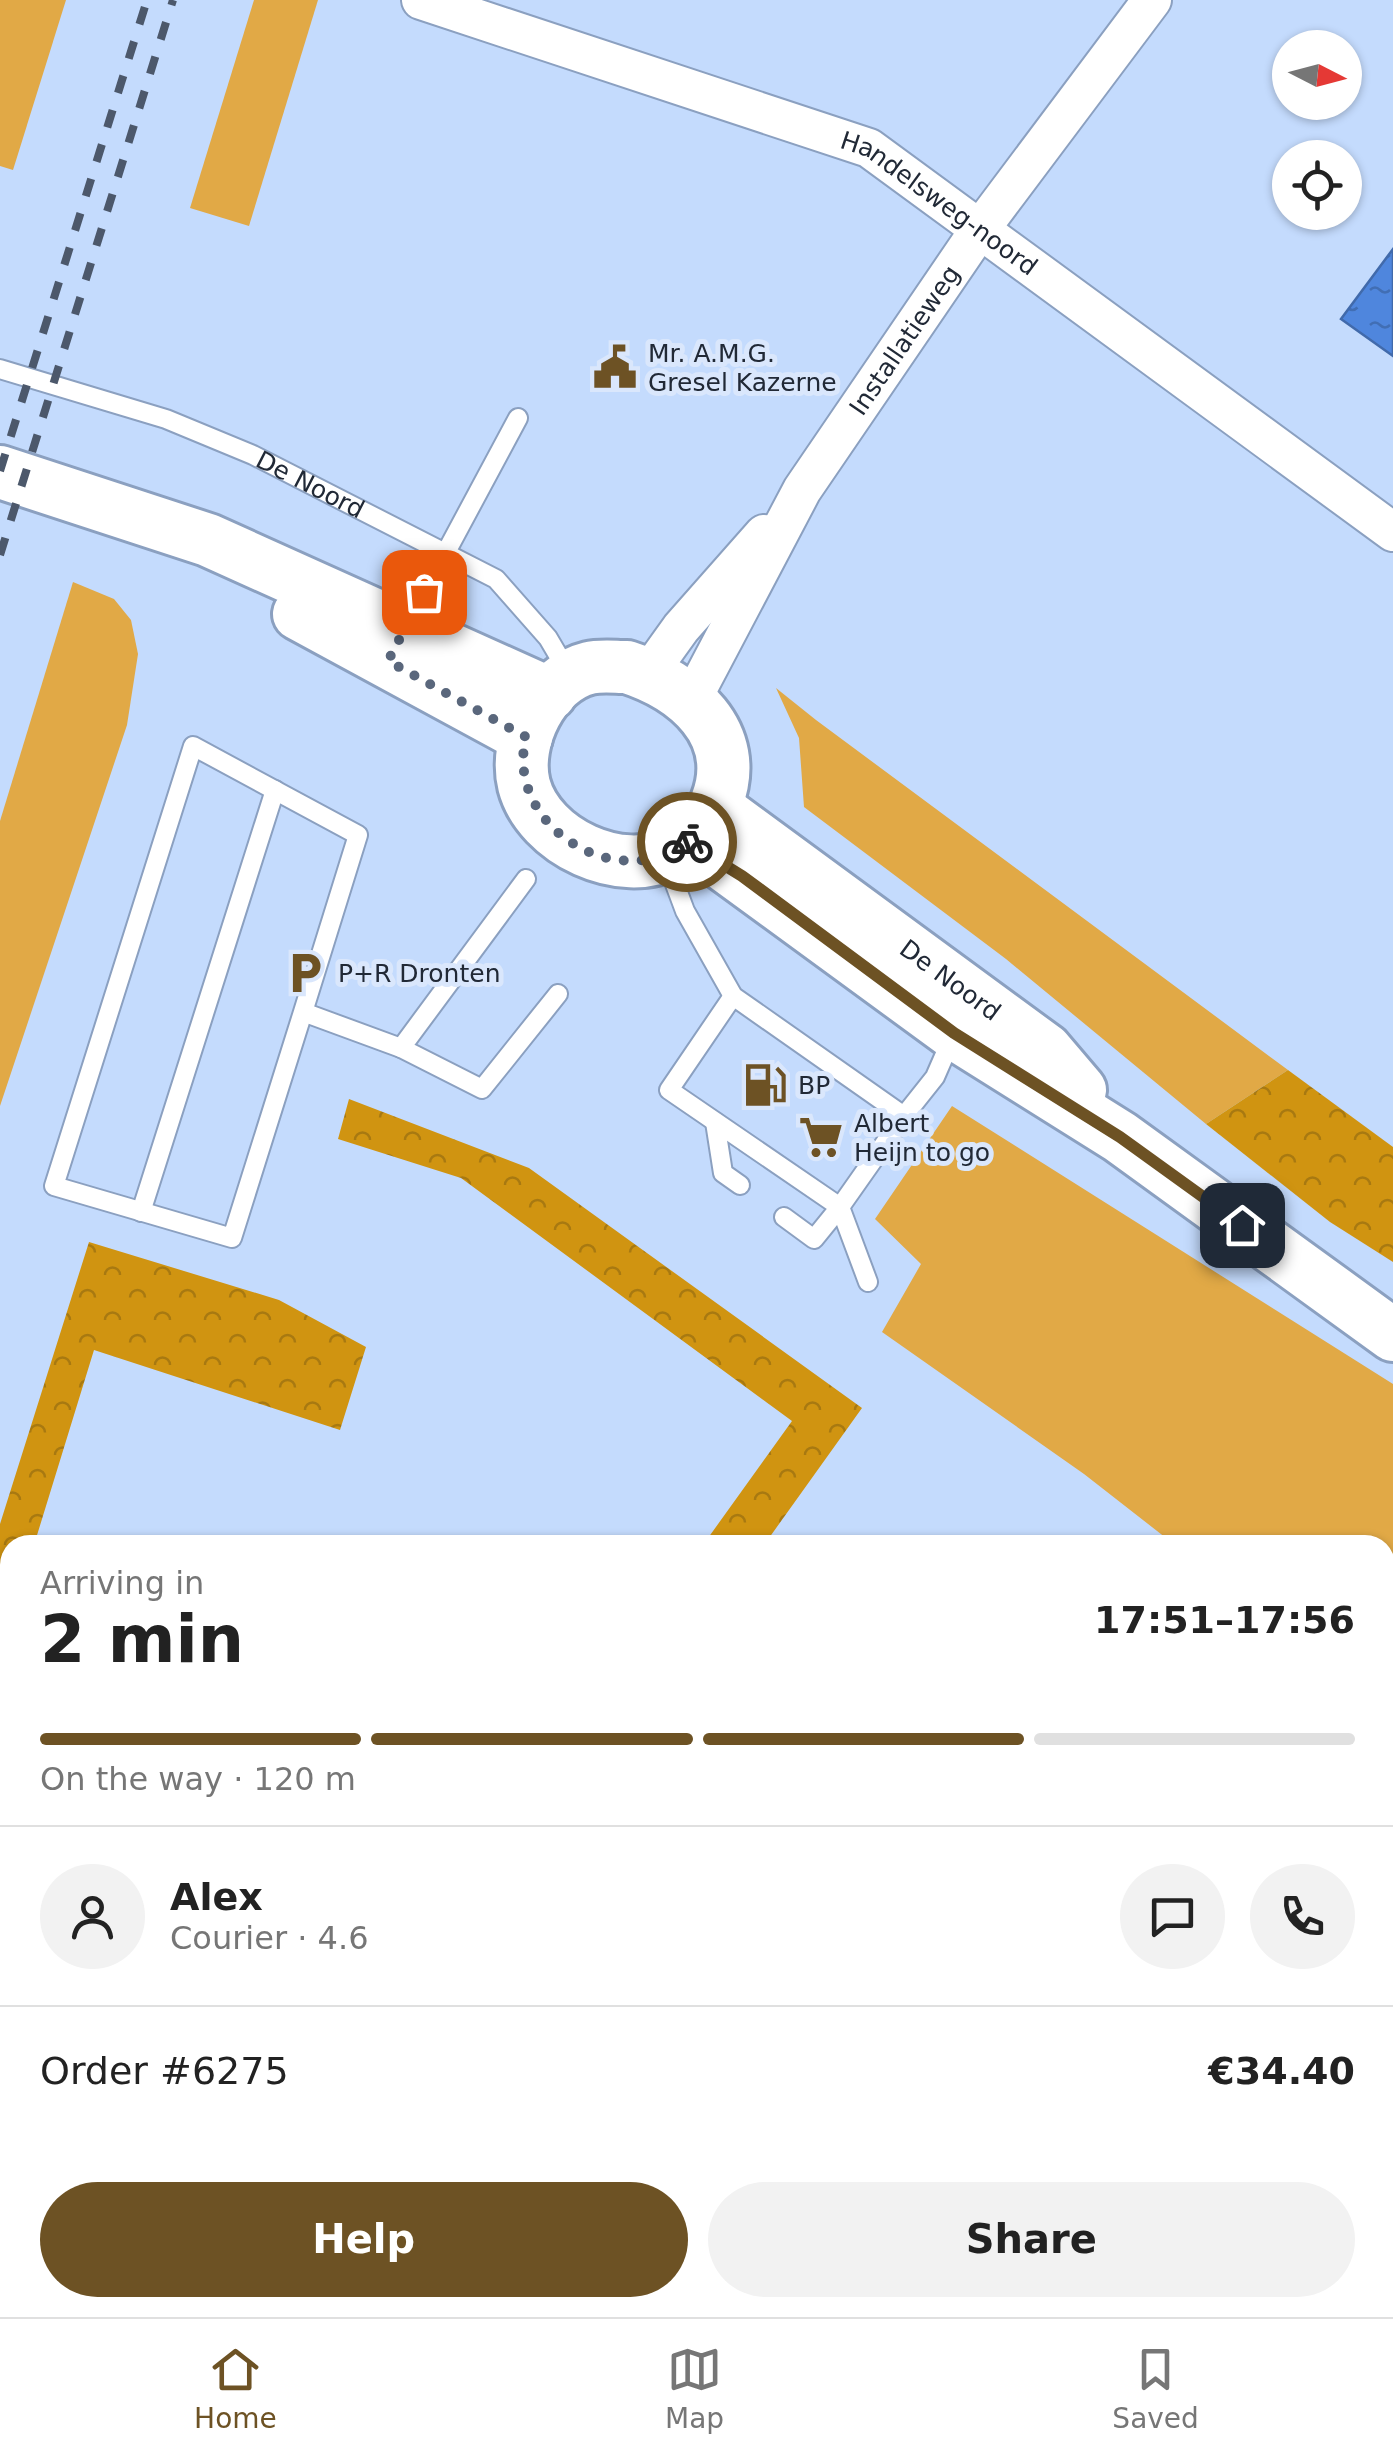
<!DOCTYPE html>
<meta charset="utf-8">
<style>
:root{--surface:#fff;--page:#f2f2f2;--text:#222;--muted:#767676;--line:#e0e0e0;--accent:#6d5224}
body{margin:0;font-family:"DejaVu Sans",sans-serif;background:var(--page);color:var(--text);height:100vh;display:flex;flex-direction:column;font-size:38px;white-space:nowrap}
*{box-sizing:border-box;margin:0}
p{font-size:32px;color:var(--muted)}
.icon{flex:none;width:55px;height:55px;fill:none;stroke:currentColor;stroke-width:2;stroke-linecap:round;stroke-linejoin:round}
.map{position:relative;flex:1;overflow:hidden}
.drawer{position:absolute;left:0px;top:1535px;width:1395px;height:782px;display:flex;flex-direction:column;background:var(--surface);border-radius:30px 30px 0 0;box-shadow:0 2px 8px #0004}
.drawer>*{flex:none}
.needle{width:65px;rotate:96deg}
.buttons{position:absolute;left:1272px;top:30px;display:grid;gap:20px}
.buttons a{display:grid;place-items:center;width:90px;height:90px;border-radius:50%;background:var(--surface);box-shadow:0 2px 8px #0004;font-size:50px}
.pin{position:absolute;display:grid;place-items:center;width:85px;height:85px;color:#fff;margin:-42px;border-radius:20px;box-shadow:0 5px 15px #0006}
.courier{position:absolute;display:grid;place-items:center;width:100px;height:100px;margin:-50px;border:8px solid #6d5224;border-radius:50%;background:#fff;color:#222;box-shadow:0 2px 12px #0007}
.summary em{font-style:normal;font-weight:600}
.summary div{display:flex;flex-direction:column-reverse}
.summary{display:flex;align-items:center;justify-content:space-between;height:170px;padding:0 40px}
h1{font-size:65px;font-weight:600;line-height:75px}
.bar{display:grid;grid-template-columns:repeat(4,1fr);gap:15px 10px;align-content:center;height:120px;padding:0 40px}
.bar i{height:12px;border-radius:8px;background:var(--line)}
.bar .on{background:var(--accent)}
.bar p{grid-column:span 4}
.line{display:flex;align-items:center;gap:25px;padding:0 40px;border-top:2px solid var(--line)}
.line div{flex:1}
.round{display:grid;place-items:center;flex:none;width:105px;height:105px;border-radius:52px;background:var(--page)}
.cta{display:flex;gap:20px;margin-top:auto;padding:20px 40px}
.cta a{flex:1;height:115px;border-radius:60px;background:var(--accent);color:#fff;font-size:40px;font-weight:600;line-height:115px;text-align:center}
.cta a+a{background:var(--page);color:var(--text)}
.dock{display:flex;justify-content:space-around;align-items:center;height:140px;border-top:2px solid var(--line);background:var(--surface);font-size:28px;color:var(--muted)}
.dock a{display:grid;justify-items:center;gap:5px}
.dock .on{color:var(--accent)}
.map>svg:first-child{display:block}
</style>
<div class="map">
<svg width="1393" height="2317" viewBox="0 0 1393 2317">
<defs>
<pattern id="forest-crowns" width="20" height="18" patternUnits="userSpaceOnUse" patternTransform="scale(2.5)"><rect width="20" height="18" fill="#d09411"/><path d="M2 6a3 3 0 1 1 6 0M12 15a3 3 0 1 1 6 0" fill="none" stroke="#a87911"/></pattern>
<pattern id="water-ripples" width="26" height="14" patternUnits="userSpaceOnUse" patternTransform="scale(2.5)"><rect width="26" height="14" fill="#4f86dd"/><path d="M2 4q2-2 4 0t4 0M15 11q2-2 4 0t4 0" fill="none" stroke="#416eb4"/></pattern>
</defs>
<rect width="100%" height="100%" fill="#c4dbfd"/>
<!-- grass -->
<g fill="#e1a946">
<polygon points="0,0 66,0 13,170 0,166"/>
<polygon points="254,0 318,0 249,226 190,208"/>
<polygon points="73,582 114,599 131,620 138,654 127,725 0,1106 0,821"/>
<polygon points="776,688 816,720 1288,1070 1206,1124 1006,959 804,807 799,738"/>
<polygon points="952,1106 1393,1384 1393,1701 1385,1695 1385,1545 1175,1545 1084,1474 882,1332 921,1264 875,1219"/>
<polygon points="1393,2155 1393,2225 1385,2225 1385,2162"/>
<polygon points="1284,2308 1346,2308 1345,2317 1278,2317"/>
</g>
<!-- forest -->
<g fill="url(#forest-crowns)">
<polygon points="1288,1070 1393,1147 1393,1262 1330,1222 1206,1124"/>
<polygon points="349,1099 529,1168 862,1408 764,1545 703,1545 792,1421 461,1178 338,1139"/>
<polygon points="89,1242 279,1300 366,1347 340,1430 94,1350 34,1545 10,1545 10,1622 0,1655 0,1524"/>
<polygon points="0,2215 10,2218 10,2278 0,2275"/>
<polygon points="112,2308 201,2308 197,2317 145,2317"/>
</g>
<!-- water -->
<polygon fill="url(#water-ripples)" stroke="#416aab" stroke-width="2.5" points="1393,249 1393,356 1341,319"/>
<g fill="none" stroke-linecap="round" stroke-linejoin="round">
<!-- service casing -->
<g stroke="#8ba0c0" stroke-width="22">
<g id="service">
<path id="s1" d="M0 369 166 419 253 455 496 579 548 638 568 672"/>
<polyline points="407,625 518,418"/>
<polyline points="666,860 685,911 733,996 904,1116 935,1077 952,1038"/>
<polyline points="526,879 401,1048 482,1089 558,994"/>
<polyline points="733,996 669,1090 840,1207 814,1239 784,1217"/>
<polyline points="303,1012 232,1238 54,1186 193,746 358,835 303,1012 401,1048"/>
<polyline points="715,1122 723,1173 740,1185"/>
<polyline points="141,1212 275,790"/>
<polyline points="868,1282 840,1207 904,1116"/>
</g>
</g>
<!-- minor casing -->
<g stroke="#8ba0c0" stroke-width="42">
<g id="minor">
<path id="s2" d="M421 0 869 148 1393 532"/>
<polyline points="648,674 681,628 764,534"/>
<path id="s3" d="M691 701 802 490 978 232 1152 0"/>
<polyline points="233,2317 238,2308"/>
</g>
</g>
<!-- tertiary casing -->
<g stroke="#8ba0c0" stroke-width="50">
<polyline id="tertiary" points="1382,2317 1393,2301"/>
</g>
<!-- secondary casing -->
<g stroke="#8ba0c0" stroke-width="58">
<g id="secondary">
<polyline points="0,472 208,540 550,694"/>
<polyline points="299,614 526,737"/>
<path d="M627 667C686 686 743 733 717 801 709 822 694 840 673 852 622 880 539 842 524 785 513 741 543 679 589 668 601 665 615 667 627 667Z"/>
<path id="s4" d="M715 807 1046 1050 1080 1090"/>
<polyline points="690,840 954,1033 1120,1137 1393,1335"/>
</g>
</g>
<!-- service -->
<use href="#service" stroke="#fff" stroke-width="18"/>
<!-- minor -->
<use href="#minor" stroke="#fff" stroke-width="38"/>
<!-- tertiary -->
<use href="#tertiary" stroke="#fff" stroke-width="45"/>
<!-- secondary -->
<use href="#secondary" stroke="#fff" stroke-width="52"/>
<!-- rail -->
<g stroke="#4c586b" stroke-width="8" stroke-dasharray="18 18" stroke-linecap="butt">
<polyline points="0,471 147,0"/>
<polyline points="0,555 173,0"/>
</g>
</g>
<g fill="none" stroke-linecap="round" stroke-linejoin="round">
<!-- done -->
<path stroke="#5a677c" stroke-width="10" stroke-dasharray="0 18" d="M424 592 388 661 526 737C504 825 616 896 687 842"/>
<!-- route -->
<polyline stroke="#6d5224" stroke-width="12" points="687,842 742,876 954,1033 1120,1137 1242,1225"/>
</g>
<!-- icons -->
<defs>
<g id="civic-bare" transform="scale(3.45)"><path d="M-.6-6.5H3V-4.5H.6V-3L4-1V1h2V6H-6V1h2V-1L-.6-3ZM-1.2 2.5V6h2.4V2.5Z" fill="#6d5224" stroke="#dae7fc" stroke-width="2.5" paint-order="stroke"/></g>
<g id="parking-bare" transform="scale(3.45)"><path d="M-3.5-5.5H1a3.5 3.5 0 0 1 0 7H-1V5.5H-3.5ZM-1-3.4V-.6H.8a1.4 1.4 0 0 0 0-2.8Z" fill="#6d5224" stroke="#dae7fc" stroke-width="2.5" paint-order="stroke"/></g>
<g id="fuel-bare" transform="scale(3.45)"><path d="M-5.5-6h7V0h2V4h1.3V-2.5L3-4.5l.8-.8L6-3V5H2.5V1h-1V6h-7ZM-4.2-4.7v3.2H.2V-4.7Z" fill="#6d5224" stroke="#dae7fc" stroke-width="2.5" paint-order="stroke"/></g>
<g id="supermarket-bare" transform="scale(3.45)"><path d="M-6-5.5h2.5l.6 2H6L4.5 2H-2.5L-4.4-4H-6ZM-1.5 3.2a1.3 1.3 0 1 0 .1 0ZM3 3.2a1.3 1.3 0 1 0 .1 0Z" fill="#6d5224" stroke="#dae7fc" stroke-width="2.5" paint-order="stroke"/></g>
</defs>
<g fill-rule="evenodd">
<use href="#civic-bare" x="615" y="367"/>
<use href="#parking-bare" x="305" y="973"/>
<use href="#fuel-bare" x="765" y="1085"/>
<use href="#supermarket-bare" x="821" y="1137"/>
</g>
<g text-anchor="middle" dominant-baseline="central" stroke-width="10" stroke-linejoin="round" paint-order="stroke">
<!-- street labels -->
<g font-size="25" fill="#212936" stroke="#dae7fc">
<text stroke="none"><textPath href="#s2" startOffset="560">Handelsweg-noord</textPath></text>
<text stroke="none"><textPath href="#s3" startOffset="420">Installatieweg</textPath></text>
<text stroke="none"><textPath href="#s1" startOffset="332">De Noord</textPath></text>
<text stroke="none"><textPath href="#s4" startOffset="292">De Noord</textPath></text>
</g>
<!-- poi labels -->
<g font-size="25" fill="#212936" stroke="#dae7fc" text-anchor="start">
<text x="648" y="353">Mr. A.M.G.<tspan x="648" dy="29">Gresel Kazerne</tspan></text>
<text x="338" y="973">P+R Dronten</text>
<text x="798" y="1085">BP</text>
<text x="854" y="1123">Albert<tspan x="854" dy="29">Heijn to go</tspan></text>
</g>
</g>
</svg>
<div class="buttons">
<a><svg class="needle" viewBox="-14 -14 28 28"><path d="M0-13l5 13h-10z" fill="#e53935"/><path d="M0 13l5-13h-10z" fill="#767676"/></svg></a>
<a><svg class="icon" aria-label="locate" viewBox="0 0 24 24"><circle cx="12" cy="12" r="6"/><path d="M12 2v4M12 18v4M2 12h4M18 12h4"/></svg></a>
</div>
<div class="pin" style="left:424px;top:592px;background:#ea580c"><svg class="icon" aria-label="bag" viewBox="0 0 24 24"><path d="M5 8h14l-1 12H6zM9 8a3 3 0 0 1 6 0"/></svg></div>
<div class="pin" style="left:1242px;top:1225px;background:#1f2937"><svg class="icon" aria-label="home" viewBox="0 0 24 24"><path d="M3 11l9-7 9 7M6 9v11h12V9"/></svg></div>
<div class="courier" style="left:687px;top:842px"><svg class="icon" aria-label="bike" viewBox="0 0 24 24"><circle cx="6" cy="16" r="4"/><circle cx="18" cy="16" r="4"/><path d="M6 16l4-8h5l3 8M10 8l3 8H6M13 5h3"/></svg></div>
<section class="drawer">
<div class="summary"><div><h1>2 min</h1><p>Arriving in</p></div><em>17:51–17:56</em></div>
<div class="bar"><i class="on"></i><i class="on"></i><i class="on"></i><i></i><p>On the way · 120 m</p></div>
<div class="line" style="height:180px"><a class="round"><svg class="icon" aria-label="person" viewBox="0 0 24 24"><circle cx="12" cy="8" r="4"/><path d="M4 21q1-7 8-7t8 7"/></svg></a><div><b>Alex</b><p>Courier · 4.6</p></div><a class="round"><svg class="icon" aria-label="chat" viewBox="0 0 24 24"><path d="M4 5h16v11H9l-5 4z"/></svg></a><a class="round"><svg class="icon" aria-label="phone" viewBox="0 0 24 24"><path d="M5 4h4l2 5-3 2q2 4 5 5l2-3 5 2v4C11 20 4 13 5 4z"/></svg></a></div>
<div class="line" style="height:130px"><div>Order #6275</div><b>€34.40</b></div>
<div class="cta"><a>Help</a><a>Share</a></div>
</section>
</div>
<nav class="dock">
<a class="on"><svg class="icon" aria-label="home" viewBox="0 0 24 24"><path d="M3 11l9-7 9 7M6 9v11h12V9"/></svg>Home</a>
<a><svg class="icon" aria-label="map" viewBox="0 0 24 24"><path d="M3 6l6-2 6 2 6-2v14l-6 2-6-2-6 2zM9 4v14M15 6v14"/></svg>Map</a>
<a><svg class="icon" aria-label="saved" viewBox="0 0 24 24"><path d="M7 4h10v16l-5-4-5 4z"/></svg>Saved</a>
</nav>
